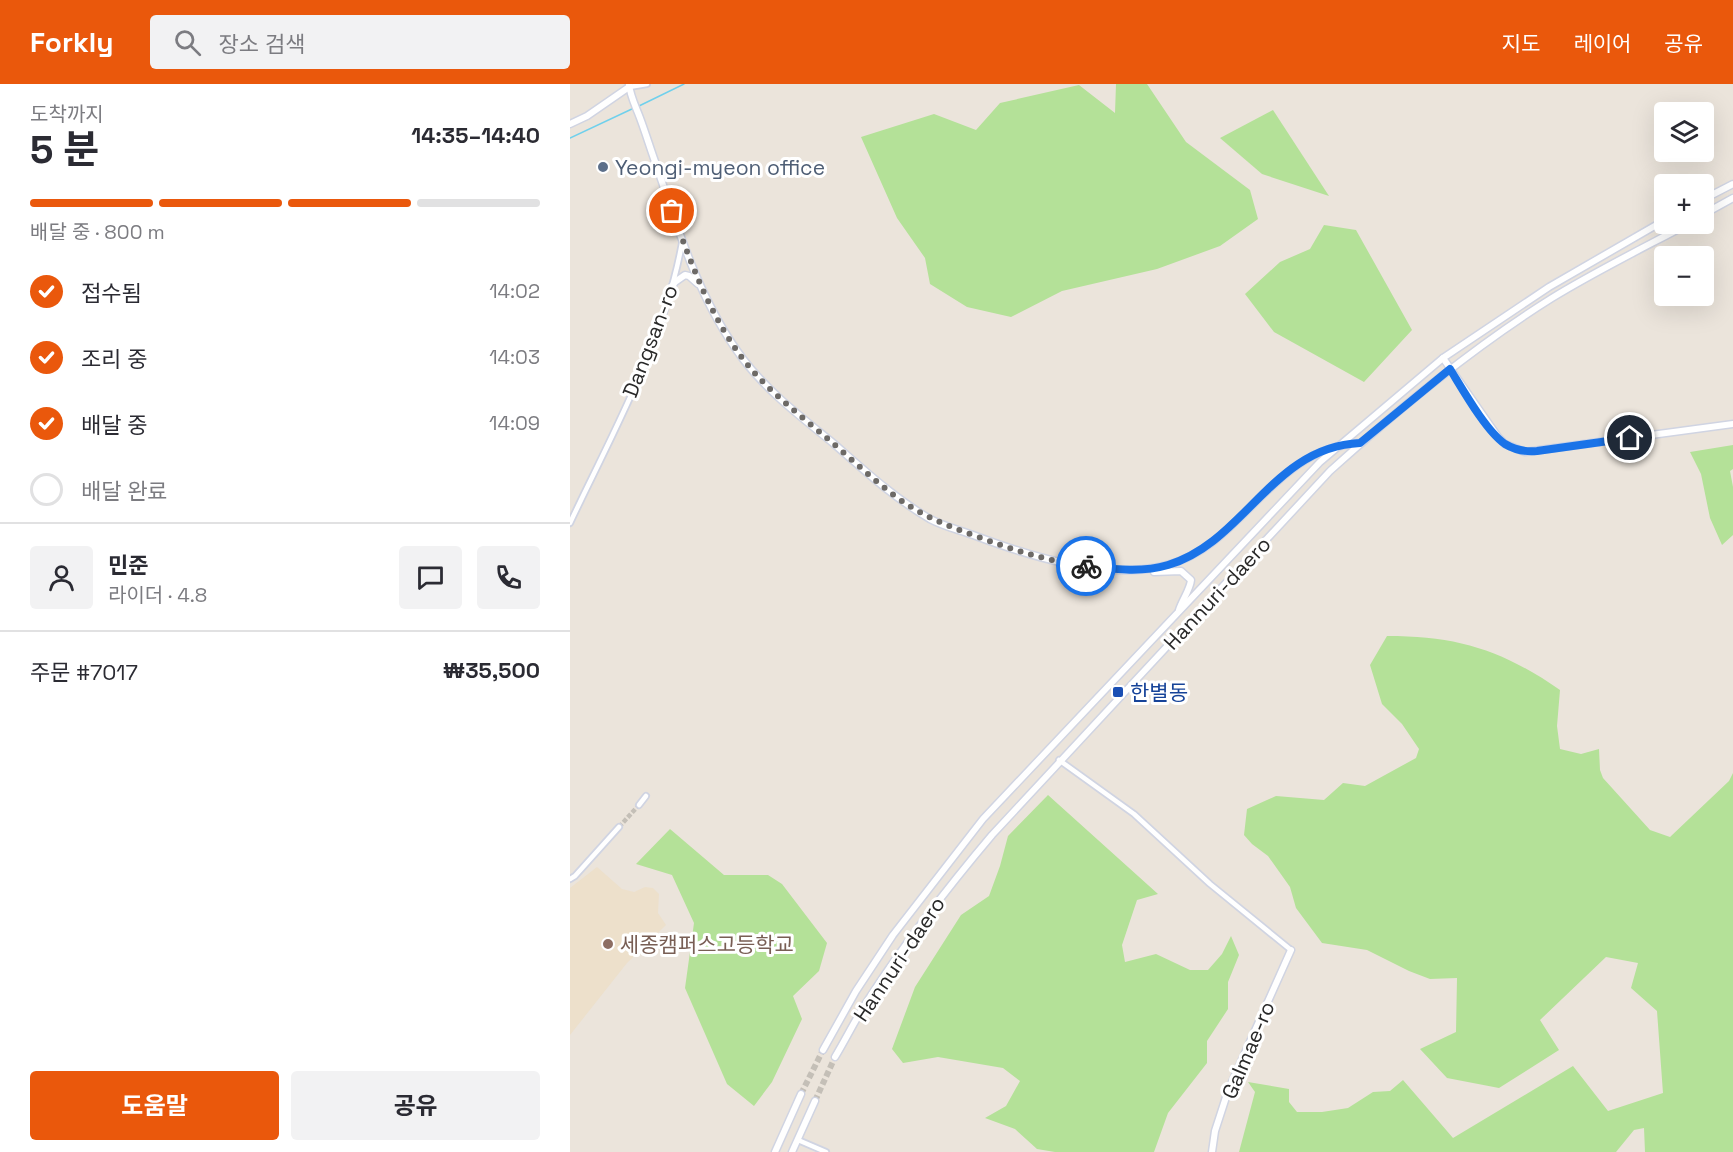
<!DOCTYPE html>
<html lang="ko">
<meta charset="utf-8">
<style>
:root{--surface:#fff;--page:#f2f2f3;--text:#2b2b33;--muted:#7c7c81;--line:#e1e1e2;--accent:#ea580c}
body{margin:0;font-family:"Space Grotesk","Noto Sans KR",sans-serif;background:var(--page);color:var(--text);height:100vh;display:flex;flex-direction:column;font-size:22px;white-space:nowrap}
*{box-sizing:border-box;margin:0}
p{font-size:20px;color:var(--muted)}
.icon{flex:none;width:33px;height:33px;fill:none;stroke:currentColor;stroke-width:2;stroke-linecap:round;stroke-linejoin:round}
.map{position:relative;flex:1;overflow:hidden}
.panel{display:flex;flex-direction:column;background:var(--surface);width:570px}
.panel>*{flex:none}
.buttons{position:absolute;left:1084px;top:18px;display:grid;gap:12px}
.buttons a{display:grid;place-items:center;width:60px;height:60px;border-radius:6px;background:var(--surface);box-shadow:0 6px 24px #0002;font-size:30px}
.pin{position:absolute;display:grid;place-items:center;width:51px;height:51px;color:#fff;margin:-26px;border:3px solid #fff;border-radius:50%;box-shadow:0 2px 6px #0007}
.courier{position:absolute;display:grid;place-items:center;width:60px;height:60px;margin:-30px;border:4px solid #1a73e8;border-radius:50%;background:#fff;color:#222;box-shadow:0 2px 8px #0007}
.headline em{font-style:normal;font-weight:700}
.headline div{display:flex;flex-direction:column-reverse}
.headline{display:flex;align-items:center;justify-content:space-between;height:102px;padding:0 30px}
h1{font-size:39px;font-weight:700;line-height:45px}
.bar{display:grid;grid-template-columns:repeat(4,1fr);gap:9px 6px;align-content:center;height:72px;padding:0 30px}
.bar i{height:8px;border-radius:4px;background:var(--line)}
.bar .current{background:var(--accent)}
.bar p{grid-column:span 4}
.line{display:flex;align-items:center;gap:15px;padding:0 30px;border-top:2px solid var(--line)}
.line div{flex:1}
.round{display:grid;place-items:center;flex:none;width:63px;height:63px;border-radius:6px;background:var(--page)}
ol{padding:0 30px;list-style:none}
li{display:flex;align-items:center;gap:18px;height:66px}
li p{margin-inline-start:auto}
li .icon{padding:6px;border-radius:50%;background:var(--accent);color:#fff;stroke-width:4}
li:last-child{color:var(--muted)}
li i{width:33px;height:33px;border:3px solid var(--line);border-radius:50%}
.button{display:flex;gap:12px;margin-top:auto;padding:12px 30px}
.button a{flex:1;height:69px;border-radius:6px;background:var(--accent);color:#fff;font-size:24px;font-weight:700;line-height:69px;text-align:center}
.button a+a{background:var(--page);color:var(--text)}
header{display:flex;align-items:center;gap:36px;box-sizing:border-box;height:84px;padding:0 30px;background:var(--accent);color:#fff}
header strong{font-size:28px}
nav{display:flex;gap:33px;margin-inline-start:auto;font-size:21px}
.search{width:420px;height:54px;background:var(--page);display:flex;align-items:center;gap:15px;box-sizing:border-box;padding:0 21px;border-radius:6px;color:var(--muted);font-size:22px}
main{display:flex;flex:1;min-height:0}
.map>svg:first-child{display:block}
</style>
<header>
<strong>Forkly</strong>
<div class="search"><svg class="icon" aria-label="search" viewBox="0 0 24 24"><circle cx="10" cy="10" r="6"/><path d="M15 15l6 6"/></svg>장소 검색</div>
<nav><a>지도</a><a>레이어</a><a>공유</a></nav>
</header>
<main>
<section class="panel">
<div class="headline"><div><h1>5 분</h1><p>도착까지</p></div><em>14:35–14:40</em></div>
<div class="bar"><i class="current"></i><i class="current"></i><i class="current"></i><i></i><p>배달 중 · 800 m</p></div>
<ol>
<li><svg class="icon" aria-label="check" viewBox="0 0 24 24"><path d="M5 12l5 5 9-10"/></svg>접수됨<p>14:02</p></li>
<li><svg class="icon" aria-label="check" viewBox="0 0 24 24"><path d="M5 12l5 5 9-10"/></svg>조리 중<p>14:03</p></li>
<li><svg class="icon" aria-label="check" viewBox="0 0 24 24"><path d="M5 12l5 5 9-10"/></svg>배달 중<p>14:09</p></li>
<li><i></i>배달 완료</li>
</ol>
<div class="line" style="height:108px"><a class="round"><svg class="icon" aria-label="person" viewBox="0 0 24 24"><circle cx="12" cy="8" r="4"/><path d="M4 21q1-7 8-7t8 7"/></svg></a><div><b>민준</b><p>라이더 · 4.8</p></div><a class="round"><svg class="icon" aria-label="chat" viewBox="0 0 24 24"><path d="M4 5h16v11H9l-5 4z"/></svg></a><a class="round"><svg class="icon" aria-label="phone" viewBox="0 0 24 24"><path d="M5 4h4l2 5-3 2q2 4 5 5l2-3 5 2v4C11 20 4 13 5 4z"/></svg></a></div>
<div class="line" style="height:78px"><div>주문 #7017</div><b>₩35,500</b></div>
<div class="button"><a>도움말</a><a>공유</a></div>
</section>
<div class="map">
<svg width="1163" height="1068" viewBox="0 0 1163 1068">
<rect width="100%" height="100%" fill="#ebe4db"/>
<!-- education -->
<polygon fill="#ede0cb" points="27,783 52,805 64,808 75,803 83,804 89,810 88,829 96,841 57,879 0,951 0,804"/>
<!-- green -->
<g fill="#b4e198">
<polygon points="546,0 577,0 616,58 680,106 688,135 650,162 587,185 492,207 441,233 397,223 360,200 355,174 327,134 291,53 364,30 406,46 430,19 509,1 545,29"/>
<polygon points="703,26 759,112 692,90 650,54"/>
<polygon points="754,141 786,146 842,246 794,298 704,248 675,210 710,178 740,165"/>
<polygon points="1163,361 1163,385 1160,387 1163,403 1163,451 1152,461 1140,434 1131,390 1120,368"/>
<path d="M817 552C888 552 932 566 990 606L987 642 990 665 1011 670 1029 665 1030 686 1033 694 1080 746 1100 753 1159 697 1163 689V1068H1075L1074 1044 1064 1046 1046 1068H669L685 1008 678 998 719 1005V1018L727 1028H752L778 1024 803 1008 820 1007 833 996 883 1054 1003 982 1038 1027 1093 1009 1087 927 1061 904 1068 879 1036 873 970 936 989 966 929 1004 877 994 850 965 886 948 887 894 860 895 839 887 797 866 752 859 726 824 720 803 698 772 682 760 674 751 677 725 706 712 754 716 773 699 795 702 846 674 849 665 832 640 812 620 800 581Z"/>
<polygon points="478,711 588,810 567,816 552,861 555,878 586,870 620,886 638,886 652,870 661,852 669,871 658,898 658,925 637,957 637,979 598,1029 584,1068 485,1068 467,1065 445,1045 415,1034 436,1022 450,997 433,984 368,973 333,979 322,965 345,903 391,831 419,812 430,782 438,752"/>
<polygon points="100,745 154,791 198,791 212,800 257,859 249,887 223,912 232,935 202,998 184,1022 157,1000 115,904 124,839 102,791 66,780"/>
</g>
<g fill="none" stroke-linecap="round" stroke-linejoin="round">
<!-- stream -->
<g stroke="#6fd0ec" stroke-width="1.5">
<polyline points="69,22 114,0"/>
<polyline points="0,54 64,24"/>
</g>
<!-- minor-tunnel -->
<polyline stroke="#c4bfb7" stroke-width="4.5" stroke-dasharray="4.5 2" stroke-linecap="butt" points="49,743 69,721"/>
<!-- tertiary-tunnel -->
<g stroke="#c4bfb7" stroke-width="6" stroke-dasharray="6 3" stroke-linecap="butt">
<polyline points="231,1010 253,966"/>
<polyline points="245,1017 265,973"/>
</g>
<!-- minor casing -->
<g stroke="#d0d4e2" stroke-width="8">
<g id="minor">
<polyline points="59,3 77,0"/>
<path d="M0 439C43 348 94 258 112 159"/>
<polyline points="489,676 564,730 640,800 721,866"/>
<polyline points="69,721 76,712"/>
<polyline points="0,795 5,792 49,743"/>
<polyline points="228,1056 256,1068"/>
</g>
</g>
<!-- tertiary casing -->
<g stroke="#d0d4e2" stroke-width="9">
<g id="tertiary">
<path d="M59 0C60 12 66 23 70 34 76 50 81 67 87 83 109 149 130 218 173 275 198 308 231 333 263 359 294 386 324 414 360 435 373 442 389 446 403 451 459 472 534 496 594 482 674 463 700 364 790 359"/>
<polyline points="0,40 17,32 59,3"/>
<polyline points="1134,115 1163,100"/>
<polyline points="1134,130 1163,114"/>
<polyline points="101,204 105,198 115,191 119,192 128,200"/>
<polyline points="873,274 928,353 935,360 955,368 1163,340"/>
<path d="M584 488 611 487 621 496C620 506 612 516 609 526"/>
<polyline points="253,966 286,907 323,851 413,735 750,378 873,274 979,203 1095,136"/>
<path d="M265 973C277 953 287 932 300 913 337 856 378 803 422 751L760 387C830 324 902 264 982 214 1026 187 1073 164 1118 140"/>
<polyline points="205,1068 231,1010"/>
<polyline points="222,1068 245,1017"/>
<polyline points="642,1068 645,1047 658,1007 721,866"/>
</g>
</g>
<!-- minor -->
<use href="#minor" stroke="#fff" stroke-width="4.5"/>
<!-- tertiary -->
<use href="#tertiary" stroke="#fff" stroke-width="6"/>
</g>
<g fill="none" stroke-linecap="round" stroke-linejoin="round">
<!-- done -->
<path stroke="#6d6a67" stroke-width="6" stroke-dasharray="0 10.8" d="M102 127C121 179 139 230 173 275 195 304 224 326 252 350 276 370 300 393 325 412 350 431 377 442 406 452 443 466 477 477 516 482"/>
<!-- route -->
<path stroke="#1a73e8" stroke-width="8" d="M516 482C543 485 571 489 598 481 675 458 702 363 790 359L880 285C893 306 916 347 935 360 945 366 956 368 967 367L1060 354"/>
</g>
<!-- markers -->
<circle fill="#5c6f8a" stroke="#fff" stroke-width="2" cx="33" cy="83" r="6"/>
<rect fill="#1a4fb4" stroke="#fff" stroke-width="2" x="542" y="602" width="12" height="12" rx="3"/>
<circle fill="#8d6e63" stroke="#fff" stroke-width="2" cx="38" cy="860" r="6"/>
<g text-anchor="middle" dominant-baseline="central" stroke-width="6" stroke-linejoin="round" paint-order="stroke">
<!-- service labels -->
<g font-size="21" fill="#4e5e75" stroke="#fff" text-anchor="start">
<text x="45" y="83">Yeongi-myeon office</text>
</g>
<!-- street labels -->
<g font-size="21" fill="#292929" stroke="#fff">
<text transform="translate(80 257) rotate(-69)">Dangsan-ro</text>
<text transform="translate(647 509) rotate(-47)">Hannuri-daero</text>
<text transform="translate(329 875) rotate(-56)">Hannuri-daero</text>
<text transform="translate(678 966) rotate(-67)">Galmae-ro</text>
</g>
<!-- transit labels -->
<g font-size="21" fill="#164399" stroke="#fff" text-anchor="start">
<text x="560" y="608">한별동</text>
</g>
<!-- education labels -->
<g font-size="21" fill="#785e54" stroke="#fff" text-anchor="start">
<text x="50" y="860">세종캠퍼스고등학교</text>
</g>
</g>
</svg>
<div class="buttons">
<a><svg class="icon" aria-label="layers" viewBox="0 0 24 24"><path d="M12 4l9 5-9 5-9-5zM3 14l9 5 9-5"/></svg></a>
<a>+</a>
<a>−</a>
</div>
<div class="pin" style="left:102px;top:127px;background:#ea580c"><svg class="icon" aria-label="bag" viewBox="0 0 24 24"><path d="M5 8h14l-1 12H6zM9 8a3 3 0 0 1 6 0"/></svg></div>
<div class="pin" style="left:1060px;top:354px;background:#1f2937"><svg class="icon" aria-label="home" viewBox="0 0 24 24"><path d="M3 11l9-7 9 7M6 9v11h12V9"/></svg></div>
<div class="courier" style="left:516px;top:482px"><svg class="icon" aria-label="bike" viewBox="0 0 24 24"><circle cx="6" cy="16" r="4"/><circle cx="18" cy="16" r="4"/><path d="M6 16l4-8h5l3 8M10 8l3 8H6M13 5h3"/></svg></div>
</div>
</main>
